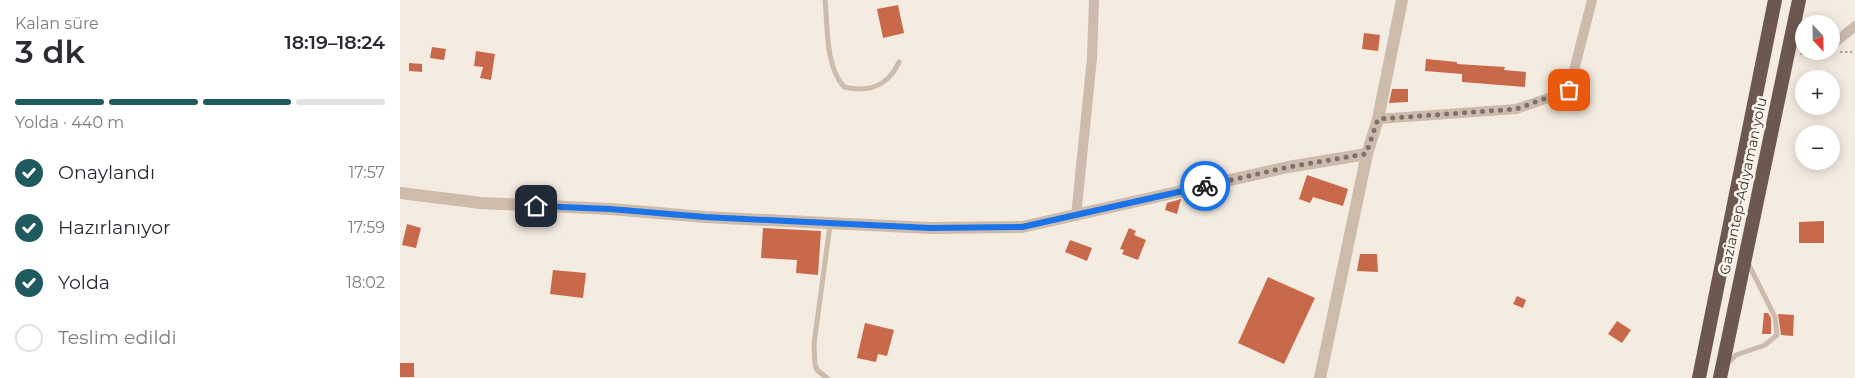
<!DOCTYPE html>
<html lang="tr">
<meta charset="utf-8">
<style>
:root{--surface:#fff;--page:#f2f2f3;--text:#2b2b33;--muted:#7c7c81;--line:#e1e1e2;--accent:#1f5a5e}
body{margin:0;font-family:Montserrat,sans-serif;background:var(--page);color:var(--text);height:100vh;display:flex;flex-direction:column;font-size:19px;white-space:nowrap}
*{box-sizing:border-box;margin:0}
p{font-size:16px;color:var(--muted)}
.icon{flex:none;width:28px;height:28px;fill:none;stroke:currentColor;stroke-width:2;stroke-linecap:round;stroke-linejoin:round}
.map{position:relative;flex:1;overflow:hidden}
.side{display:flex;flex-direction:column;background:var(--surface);width:400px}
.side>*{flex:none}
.needle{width:32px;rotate:158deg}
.buttons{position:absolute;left:1395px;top:15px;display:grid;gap:10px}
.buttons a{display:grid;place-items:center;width:45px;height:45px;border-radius:50%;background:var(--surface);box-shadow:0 2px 12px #0003;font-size:25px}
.pin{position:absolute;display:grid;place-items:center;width:42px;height:42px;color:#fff;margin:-21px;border-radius:10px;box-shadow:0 2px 8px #0006}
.courier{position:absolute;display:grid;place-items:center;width:50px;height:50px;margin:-25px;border:4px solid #1a73e8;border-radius:50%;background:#fff;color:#222;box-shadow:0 1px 6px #0007}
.summary em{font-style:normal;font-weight:600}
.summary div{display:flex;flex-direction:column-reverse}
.summary{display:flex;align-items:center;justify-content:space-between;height:85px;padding:0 15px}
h1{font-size:32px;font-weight:600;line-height:38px}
.bar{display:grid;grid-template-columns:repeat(4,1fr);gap:8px 5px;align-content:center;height:60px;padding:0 15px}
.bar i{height:6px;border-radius:4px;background:var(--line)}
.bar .active{background:var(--accent)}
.bar p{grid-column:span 4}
ol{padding:0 15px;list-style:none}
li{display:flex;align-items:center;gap:15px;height:55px}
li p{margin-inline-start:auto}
li .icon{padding:5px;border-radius:50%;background:var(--accent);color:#fff;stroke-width:4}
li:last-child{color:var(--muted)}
li i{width:28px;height:28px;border:2px solid var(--line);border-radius:50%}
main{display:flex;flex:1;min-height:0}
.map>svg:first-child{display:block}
</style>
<main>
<section class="side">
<div class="summary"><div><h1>3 dk</h1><p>Kalan süre</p></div><em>18:19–18:24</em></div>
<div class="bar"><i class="active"></i><i class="active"></i><i class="active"></i><i></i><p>Yolda · 440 m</p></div>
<ol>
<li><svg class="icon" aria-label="check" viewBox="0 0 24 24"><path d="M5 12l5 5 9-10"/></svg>Onaylandı<p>17:57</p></li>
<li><svg class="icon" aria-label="check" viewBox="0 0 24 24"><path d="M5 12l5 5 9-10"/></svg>Hazırlanıyor<p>17:59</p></li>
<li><svg class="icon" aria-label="check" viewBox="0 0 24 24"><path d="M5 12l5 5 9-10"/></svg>Yolda<p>18:02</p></li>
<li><i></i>Teslim edildi</li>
</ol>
</section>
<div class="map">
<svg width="1455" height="378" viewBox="0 0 1455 378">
<rect width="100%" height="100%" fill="#f4ebe1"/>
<!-- building -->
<g fill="#c8694b">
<polygon points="498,5 504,33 483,38 477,9"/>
<polygon points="964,33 980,35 978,51 962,49"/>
<polygon points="32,47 46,49 44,60 30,58"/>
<polygon points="76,51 95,54 91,80 80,78 83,67 74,66"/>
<polygon points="1026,59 1057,62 1057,64 1105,67 1104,70 1126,72 1125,87 1062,82 1062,74 1025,71"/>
<polygon points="9,63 22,64 22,72 9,71"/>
<polygon points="992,89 1008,89 1008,102 989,103"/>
<polygon points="907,175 948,189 943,206 913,197 910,203 899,199"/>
<polygon points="781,199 777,214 765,210 767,203"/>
<polygon points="1424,221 1424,243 1399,243 1399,222"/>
<polygon points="7,224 21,228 16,248 2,245"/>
<polygon points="363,228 421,231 418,275 396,273 397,260 361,258"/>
<polygon points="729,228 736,231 734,235 746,240 738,260 722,254 724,250 720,249"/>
<polygon points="670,240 692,248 687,261 665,252"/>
<polygon points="960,254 977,254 978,272 957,271"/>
<polygon points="153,270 186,273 183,298 150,294"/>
<polygon points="868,277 915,298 884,364 838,343"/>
<polygon points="1117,296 1126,300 1123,308 1113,304"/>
<polygon points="1364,313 1368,313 1371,318 1371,334 1362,334"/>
<polygon points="1378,314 1394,315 1393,336 1381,335"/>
<polygon points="1217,321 1231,330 1222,343 1208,334"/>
<polygon points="465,323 494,330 487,356 478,354 476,362 457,358"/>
<rect x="0" y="363" width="14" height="14"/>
</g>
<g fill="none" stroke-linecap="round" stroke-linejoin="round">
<!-- path -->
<g stroke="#b9a596" stroke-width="2" stroke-dasharray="2.5 2.5" stroke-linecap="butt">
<polyline points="1440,52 1455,52"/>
<polyline points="1400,54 1415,53"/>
</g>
<!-- service -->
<g stroke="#cdbbac" stroke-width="5">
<path d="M425 0C428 28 425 65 444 87 470 93 488 86 499 62"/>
<polyline points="1326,365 1336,355 1365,345 1377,335 1375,317 1347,261"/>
<polyline points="427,378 417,370 415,365 414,344 430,225"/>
</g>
<!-- minor -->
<g stroke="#cdbbac" stroke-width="10">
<polyline points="1431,46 1455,26"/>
<polyline points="1424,52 1424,51"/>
<polyline points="978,119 1116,109 1166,92 1169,90 1192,0"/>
<polyline points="676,216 692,58 694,0"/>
</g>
<!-- tertiary -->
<g stroke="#cdbbac" stroke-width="12">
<polyline points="0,193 81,203 211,209 305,217 530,228 622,227 888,167 967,154"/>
<polyline points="920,378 967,154 978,119 1002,0"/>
</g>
<!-- trunk -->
<g stroke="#6c584f" stroke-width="14">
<polyline points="1299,378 1375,0"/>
<polyline points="1320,378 1399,0"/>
</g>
</g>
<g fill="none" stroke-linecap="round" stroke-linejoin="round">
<!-- done -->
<polyline stroke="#7c716b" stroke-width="5" stroke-dasharray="0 9" points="805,186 888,167 966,154 978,119 1116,109 1169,90"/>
<!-- route -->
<polyline stroke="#1a73e8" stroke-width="6" points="136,206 210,209 305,217 530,228 622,227 805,186"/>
</g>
<g text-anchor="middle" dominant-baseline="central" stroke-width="5" stroke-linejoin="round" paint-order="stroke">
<!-- street labels -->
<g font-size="14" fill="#3b302b" stroke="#fbf5ee">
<text transform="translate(1343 186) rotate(-78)">Gaziantep-Adıyaman yolu</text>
</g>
</g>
</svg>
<div class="buttons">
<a><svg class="needle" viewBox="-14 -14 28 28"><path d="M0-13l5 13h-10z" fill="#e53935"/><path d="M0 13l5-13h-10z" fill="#7c7c81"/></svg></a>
<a>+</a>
<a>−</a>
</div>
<div class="pin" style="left:1169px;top:90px;background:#ea580c"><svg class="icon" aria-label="bag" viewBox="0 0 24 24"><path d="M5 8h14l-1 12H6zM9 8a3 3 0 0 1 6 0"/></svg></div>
<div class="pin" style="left:136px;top:206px;background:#1f2937"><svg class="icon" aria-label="home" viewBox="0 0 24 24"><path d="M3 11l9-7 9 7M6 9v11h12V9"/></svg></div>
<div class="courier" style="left:805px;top:186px"><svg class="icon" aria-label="bike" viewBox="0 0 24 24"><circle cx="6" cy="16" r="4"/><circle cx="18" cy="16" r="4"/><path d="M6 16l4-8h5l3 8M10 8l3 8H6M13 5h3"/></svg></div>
</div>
</main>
